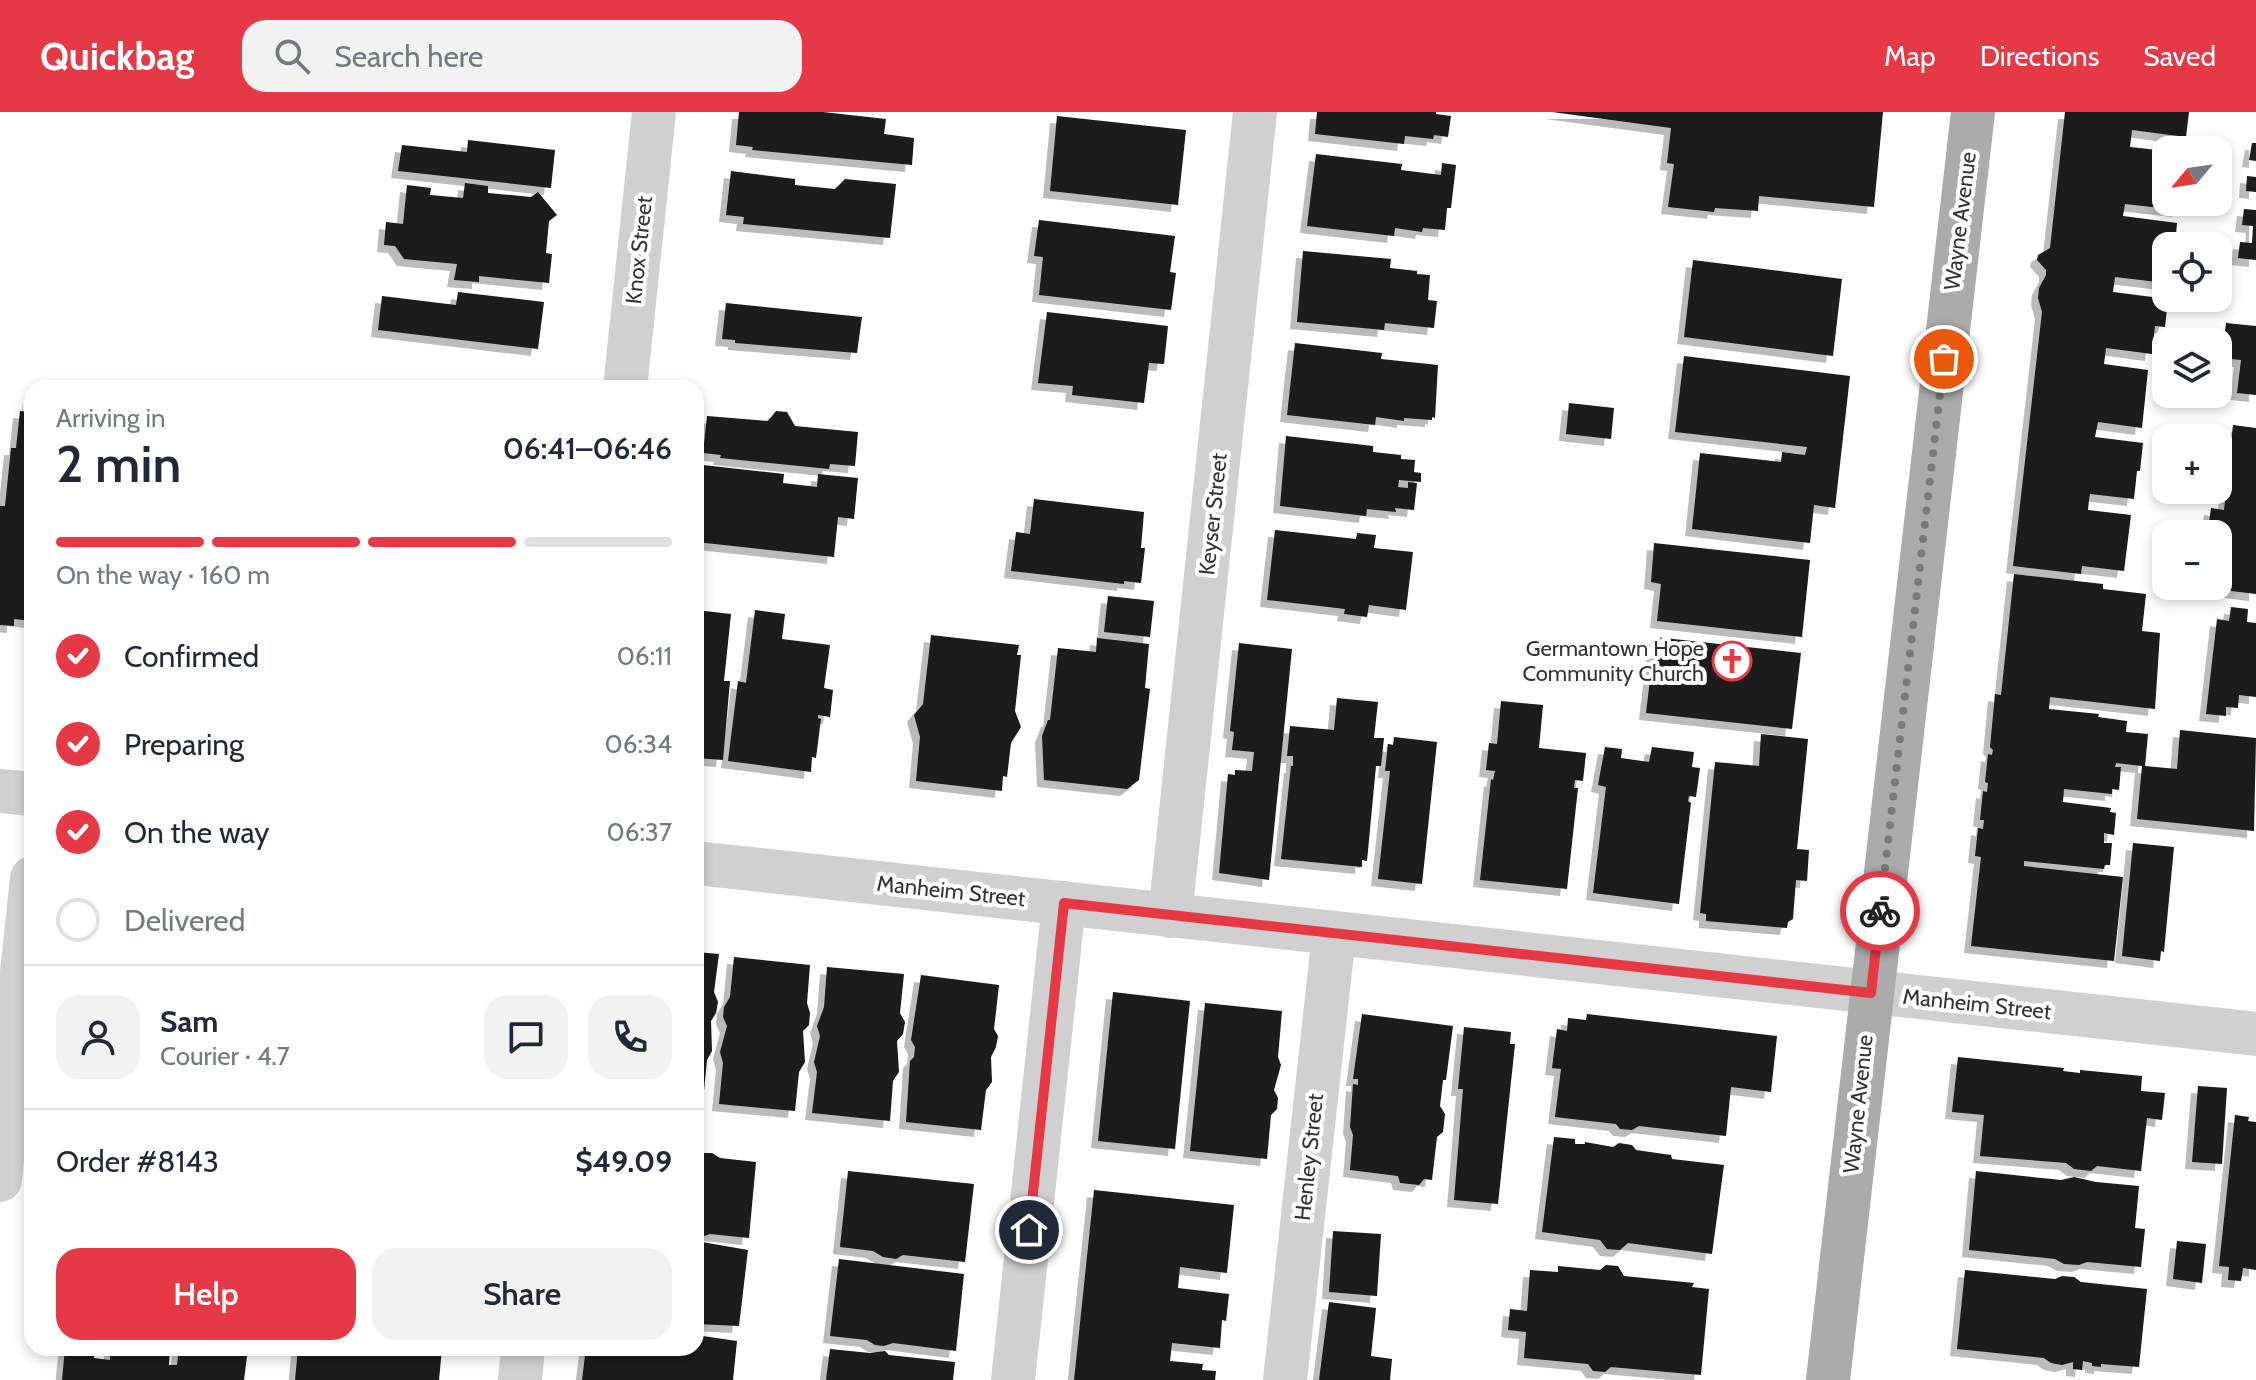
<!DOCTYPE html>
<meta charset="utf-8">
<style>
:root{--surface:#fff;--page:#f2f2f3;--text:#1f2937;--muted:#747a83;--line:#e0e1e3;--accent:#e63946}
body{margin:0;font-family:Cabin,sans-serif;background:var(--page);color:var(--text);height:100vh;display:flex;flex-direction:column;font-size:30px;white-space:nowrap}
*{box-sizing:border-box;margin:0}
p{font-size:26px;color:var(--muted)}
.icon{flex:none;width:44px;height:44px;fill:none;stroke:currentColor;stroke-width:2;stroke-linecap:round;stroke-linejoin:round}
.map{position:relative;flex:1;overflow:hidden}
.side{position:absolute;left:24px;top:268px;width:680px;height:976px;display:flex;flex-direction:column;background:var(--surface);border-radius:24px;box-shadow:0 4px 12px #0003}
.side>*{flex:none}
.needle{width:52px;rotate:241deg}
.fabs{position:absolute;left:2152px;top:24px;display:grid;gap:16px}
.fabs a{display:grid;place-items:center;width:80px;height:80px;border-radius:16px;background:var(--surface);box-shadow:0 4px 12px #0003;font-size:40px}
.pin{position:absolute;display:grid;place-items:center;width:68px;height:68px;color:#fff;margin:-34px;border:4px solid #fff;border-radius:50%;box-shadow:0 2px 8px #0007}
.courier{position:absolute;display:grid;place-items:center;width:80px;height:80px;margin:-40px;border:6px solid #e63946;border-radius:50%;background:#fff;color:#222;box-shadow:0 2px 10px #0007}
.headline em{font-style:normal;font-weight:600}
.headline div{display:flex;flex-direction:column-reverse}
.headline{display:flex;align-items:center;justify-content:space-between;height:136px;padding:0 32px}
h1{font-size:52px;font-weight:600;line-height:60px}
.bar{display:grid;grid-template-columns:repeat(4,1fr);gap:12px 8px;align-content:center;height:96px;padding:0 32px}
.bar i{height:10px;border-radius:6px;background:var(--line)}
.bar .current{background:var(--accent)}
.bar p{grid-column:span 4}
.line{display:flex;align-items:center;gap:20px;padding:0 32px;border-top:2px solid var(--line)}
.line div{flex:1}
.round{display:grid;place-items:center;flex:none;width:84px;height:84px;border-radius:24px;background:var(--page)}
ol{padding:0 32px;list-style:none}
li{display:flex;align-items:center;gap:24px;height:88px}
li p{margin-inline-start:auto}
li .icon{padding:8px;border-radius:50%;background:var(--accent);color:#fff;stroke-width:4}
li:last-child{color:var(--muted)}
li i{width:44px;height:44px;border:4px solid var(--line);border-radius:50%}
.cta{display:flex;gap:16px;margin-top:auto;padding:16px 32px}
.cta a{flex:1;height:92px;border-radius:24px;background:var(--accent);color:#fff;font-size:32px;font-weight:600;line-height:92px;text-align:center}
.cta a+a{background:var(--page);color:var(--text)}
header{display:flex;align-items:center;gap:48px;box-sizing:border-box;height:112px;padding:0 40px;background:var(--accent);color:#fff}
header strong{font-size:38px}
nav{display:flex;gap:44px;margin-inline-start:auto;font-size:28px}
.search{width:560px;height:72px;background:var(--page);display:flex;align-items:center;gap:20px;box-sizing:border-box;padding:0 28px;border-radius:24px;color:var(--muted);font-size:30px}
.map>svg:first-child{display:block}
</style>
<header>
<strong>Quickbag</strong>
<div class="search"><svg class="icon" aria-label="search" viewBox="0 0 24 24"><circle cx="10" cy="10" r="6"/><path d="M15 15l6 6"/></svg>Search here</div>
<nav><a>Map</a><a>Directions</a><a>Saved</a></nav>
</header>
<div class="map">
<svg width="2256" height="1268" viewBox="0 0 2256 1268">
<defs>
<filter id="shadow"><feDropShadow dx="-7" dy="7" stdDeviation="0" flood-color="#0004"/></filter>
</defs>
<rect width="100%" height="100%" fill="#fff"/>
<!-- building -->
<g fill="#1a1a1a" filter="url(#shadow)">
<polygon points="739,0 823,0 886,7 884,22 914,26 912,53 752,38 753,35 736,33"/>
<polygon points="1317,0 1436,0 1436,2 1451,4 1448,25 1434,23 1433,27 1405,24 1404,32 1315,22"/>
<polygon points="1552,0 1883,0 1874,95 1759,84 1758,99 1715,96 1714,100 1668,95 1674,52 1667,51 1671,16"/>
<polygon points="2065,0 2189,0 2186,25 2132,18 2130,35 2166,39 2166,90 2180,90 2179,98 2125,92 2123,104 2177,111 2175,134 2166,134 2166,171 2115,165 2113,180 2168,187 2165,215 2155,214 2152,242 2106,236 2104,252 2148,258 2142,316 2098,310 2095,325 2143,331 2140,359 2137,359 2134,387 2090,382 2089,388 2088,398 2131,403 2124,459 2082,454 2081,462 2013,454 2042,200 2038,186 2039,176 2046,163 2046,158 2037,148 2038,143 2050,136"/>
<polygon points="1057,4 1186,18 1178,93 1050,79"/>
<polygon points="468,28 555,38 551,76 398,59 402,33 467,40"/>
<polygon points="2252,31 2256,31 2256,49 2249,48"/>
<polygon points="1316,42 1402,52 1401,58 1441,63 1442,51 1456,53 1451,96 1447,96 1445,118 1423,116 1422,120 1395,116 1394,124 1307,114"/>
<polygon points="731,59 795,67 795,73 835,77 845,67 896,72 890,126 743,112 744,105 726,103"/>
<polygon points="2247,64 2256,65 2256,80 2246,79"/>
<polygon points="465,71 488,74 488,81 531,85 538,80 557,103 549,109 546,141 552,142 549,171 479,164 479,170 454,168 457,152 404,147 395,134 384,133 386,110 403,112 407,73 431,76 430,83 463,86"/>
<polygon points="2244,97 2256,98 2256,148 2238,146 2240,130 2252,131 2253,114 2242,113"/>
<polygon points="1039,108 1175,124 1170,160 1176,161 1171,198 1039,183 1043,145 1034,144"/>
<polygon points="1303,139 1391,147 1390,156 1417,159 1417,162 1430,163 1428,188 1437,189 1434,216 1385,211 1384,218 1297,210"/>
<polygon points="1693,148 1842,167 1833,244 1684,225"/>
<polygon points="458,180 544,190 538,237 378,218 382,184 456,193"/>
<polygon points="726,191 862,205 857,241 735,231 735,228 722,227"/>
<polygon points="1047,200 1168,214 1164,252 1149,251 1144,291 1072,283 1073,274 1038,271"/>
<polygon points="2226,211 2256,214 2256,283 2237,281 2241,248 2222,246"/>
<polygon points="1295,231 1382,241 1381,247 1438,253 1435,306 1432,305 1432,308 1404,306 1404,309 1376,305 1375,313 1287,303"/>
<polygon points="1684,244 1850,264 1835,396 1814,393 1810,431 1692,417 1700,341 1781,350 1782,340 1805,343 1807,335 1675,320"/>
<polygon points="30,284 32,509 14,507 14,514 0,513 0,394 5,394 11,336 16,336 20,299 28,300"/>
<polygon points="1569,291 1614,296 1611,327 1566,322"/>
<polygon points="776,299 787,300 795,314 858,320 855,354 830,352 829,357 720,346 721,343 703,341 707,304 768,309"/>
<polygon points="2233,313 2256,316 2256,482 2207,476 2218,474 2222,411 2209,410 2211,396 2224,398 2230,346 2218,345 2218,328 2231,330"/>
<polygon points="1286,324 1373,334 1373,340 1401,343 1401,347 1415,348 1414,360 1421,361 1421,370 1399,368 1398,375 1408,376 1408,370 1417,371 1414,398 1395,396 1396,400 1367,397 1366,404 1280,394"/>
<polygon points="703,353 784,362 783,371 817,375 818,362 858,366 854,407 838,405 834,445 696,430"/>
<polygon points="1034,387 1144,400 1141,436 1145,436 1141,471 1124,469 1124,472 1011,459 1016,420 1030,422"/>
<polygon points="1275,418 1356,427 1357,421 1376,423 1374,436 1413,440 1406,498 1369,493 1367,505 1344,502 1345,497 1267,488"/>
<polygon points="1654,431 1810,448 1802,525 1657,509 1661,472 1651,470"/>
<polygon points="2014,462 2103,472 2103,477 2146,482 2142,519 2160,521 2155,597 2050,585 2049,597 2099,602 2098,605 2127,609 2126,620 2148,622 2145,654 2177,657 2180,618 2256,626 2254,719 2137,707 2142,654 2116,651 2115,655 2121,655 2119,678 2112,677 2112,682 2064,677 2063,690 2111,696 2110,700 2116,701 2114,723 2104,721 2104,731 2112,731 2110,753 2105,753 2104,757 2024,749 2024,754 2123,765 2114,849 1971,834 1981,745 1975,744 1978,716 1983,717 1984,708 1980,708 1983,679 1987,680 1988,671 1985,670 1988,642 1992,643 1993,638 1990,635 1995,582 2001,583"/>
<polygon points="1108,484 1154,489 1150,525 1104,520"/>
<polygon points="2231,495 2248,497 2247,510 2256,511 2256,585 2239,583 2238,596 2226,595 2226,604 2206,602 2217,507 2229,509"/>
<polygon points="696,498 731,502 724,569 730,569 723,648 696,646"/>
<polygon points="755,498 785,502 782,527 830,533 824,576 833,578 830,605 818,603 818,606 821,607 816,646 812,645 811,660 728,649 738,569 746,571"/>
<polygon points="931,523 1019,533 1017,543 1021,543 1015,599 1021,615 1011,631 1007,665 1003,664 1002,679 916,669 920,625 914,603 923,592"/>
<polygon points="1655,525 1801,541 1792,617 1646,601"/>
<polygon points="1097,526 1149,532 1145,576 1150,577 1139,668 1127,677 1044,668 1042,624 1048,608 1050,608 1058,536 1096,540"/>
<polygon points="1239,531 1292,537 1269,768 1219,761 1228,662 1235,663 1235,658 1252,659 1254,640 1232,638 1234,620 1230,619"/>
<polygon points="1337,586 1378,590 1374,626 1384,626 1381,654 1376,654 1367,749 1362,748 1362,755 1281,747 1291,654 1293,654 1293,644 1287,644 1290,614 1334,618"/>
<polygon points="1501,589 1543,593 1539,636 1586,641 1583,669 1575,668 1574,676 1578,676 1567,777 1480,768 1491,667 1493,668 1495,659 1486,658 1489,631 1497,632"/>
<polygon points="1761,622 1808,627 1797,737 1809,738 1807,769 1796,768 1793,807 1788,810 1787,816 1706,809 1706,802 1700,801 1715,650 1759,654"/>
<polygon points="1394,625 1437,630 1422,772 1378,767 1390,659 1385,659 1388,632 1393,633"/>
<polygon points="1605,635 1622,637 1621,646 1649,650 1652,635 1694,640 1692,655 1700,656 1696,685 1689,684 1688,689 1691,691 1679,792 1593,781 1606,675 1598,673"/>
<polygon points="2133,731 2174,735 2164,840 2161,839 2160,849 2122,844"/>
<polygon points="696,840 719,842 714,880 718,890 716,901 711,909 712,939 707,948 703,989 696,988"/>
<polygon points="734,845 810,853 807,891 810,901 809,913 803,919 805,950 799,960 795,999 719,992 723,951 720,940 727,914 723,905 724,895 730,885"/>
<polygon points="827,855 904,862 900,901 905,910 903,922 897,929 899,960 893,969 890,1009 812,1001 817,960 814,950 820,924 817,914 824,895"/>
<polygon points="921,863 999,873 994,917 998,924 996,935 991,945 992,970 986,978 981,1018 906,1010 910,949 914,945 915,935 911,928"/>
<polygon points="1113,880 1190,889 1175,1037 1098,1029"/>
<polygon points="1205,891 1282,899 1278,945 1281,953 1274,978 1278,986 1277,997 1271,1003 1267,1047 1190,1039"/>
<polygon points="1362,902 1453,914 1446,968 1443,968 1440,994 1445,1002 1443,1020 1437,1025 1432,1068 1424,1067 1419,1073 1400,1071 1398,1064 1350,1058 1353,1023 1350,1015 1353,972 1358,973 1358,967 1353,967"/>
<polygon points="1587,902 1777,924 1771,980 1731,975 1726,1024 1639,1014 1632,1018 1620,1017 1616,1012 1555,1005 1561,957 1552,956 1557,917 1567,919 1568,906 1586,908"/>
<polygon points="1464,915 1511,920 1510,932 1515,932 1498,1092 1454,1088 1463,977 1458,977"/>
<polygon points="1958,945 2064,956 2063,959 2080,961 2080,958 2142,964 2141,979 2165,981 2162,1008 2147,1006 2141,1059 2097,1054 2091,1059 2074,1057 2066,1051 1980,1044 1984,1003 1952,1000"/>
<polygon points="2198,974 2227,976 2222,1052 2192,1050"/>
<polygon points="2235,1003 2249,1005 2248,1009 2256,1010 2256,1158 2243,1156 2241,1169 2228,1168 2229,1155 2219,1154"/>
<polygon points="1554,1025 1575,1027 1575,1032 1585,1032 1585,1030 1613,1035 1619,1031 1632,1033 1636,1038 1671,1043 1672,1047 1724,1053 1712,1142 1628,1131 1620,1138 1607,1137 1600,1128 1542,1120"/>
<polygon points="696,1041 712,1041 720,1046 756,1050 749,1126 710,1122 701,1125 696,1124"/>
<polygon points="848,1059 974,1072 965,1150 903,1143 896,1147 883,1145 873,1139 840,1135"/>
<polygon points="1976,1059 2061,1068 2074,1065 2096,1070 2139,1074 2135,1116 2145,1117 2141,1155 2087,1150 2079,1153 2064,1152 2055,1147 1969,1138"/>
<polygon points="1094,1078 1234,1093 1227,1161 1180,1155 1178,1176 1229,1182 1226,1209 1222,1208 1220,1236 1172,1231 1170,1249 1203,1252 1202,1258 1216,1259 1215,1268 1074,1268"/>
<polygon points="1333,1119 1381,1122 1377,1184 1329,1180"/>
<polygon points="696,1129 748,1138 739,1214 696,1212"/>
<polygon points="2177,1129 2206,1132 2202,1171 2173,1167"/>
<polygon points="839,1147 964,1162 956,1239 893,1231 884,1234 875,1233 867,1228 830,1224"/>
<polygon points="1606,1153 1618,1154 1624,1164 1694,1171 1692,1175 1709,1177 1701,1263 1611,1255 1605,1260 1593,1259 1588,1252 1524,1246 1526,1220 1508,1218 1510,1197 1527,1199 1530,1158 1558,1160 1558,1154 1600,1158"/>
<polygon points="1965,1158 2055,1167 2062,1164 2074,1165 2081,1170 2147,1177 2139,1255 2101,1252 2101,1255 2092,1254 2092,1251 2083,1249 2082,1258 2073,1257 2073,1250 2062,1253 2051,1251 2044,1246 1957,1237"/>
<polygon points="1329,1190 1376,1196 1371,1244 1392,1247 1390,1268 1319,1268"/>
<polygon points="696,1223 737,1229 733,1268 582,1268 586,1236 696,1236"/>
<polygon points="65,1236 95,1236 94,1246 110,1248 111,1236 170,1236 169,1253 177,1253 179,1236 248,1236 244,1268 62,1268"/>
<polygon points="298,1236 442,1236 439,1268 295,1268"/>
<polygon points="830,1237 870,1241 885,1239 889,1243 955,1250 953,1268 826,1268"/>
</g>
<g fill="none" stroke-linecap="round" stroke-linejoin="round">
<!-- minor -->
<g stroke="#d0d0d0" stroke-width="44">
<polyline points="625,276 654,0"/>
<polyline points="0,679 32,682"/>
<polyline points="696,751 2256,922"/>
<polyline points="1170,804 1255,0"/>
<polyline points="0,1068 32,766"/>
<polyline points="520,1268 523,1236"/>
<polyline points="1013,1268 1064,791"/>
<polyline points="1285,1268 1334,822"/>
</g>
<!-- major -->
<polyline stroke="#ababab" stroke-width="44" points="1828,1268 1973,0"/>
</g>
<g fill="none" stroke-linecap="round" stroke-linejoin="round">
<!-- done -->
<polyline stroke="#7a7a7a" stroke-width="8" stroke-dasharray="0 14.4" points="1880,799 1944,247"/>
<!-- route -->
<polyline stroke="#e63946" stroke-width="10" points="1029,1118 1064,791 1871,881 1880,799"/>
</g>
<!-- icons -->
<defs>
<g id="church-ring" transform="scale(2)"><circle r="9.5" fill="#fff" stroke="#e63946" stroke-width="1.5"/><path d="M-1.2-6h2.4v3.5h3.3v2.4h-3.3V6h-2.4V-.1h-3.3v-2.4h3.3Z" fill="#e63946"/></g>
</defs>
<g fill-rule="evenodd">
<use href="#church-ring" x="1732" y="549"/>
</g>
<g text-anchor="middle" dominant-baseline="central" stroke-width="8" stroke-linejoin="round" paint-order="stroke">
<!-- street labels -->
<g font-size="22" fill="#333" stroke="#fff">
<text transform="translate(1960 109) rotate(-83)">Wayne Avenue</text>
<text transform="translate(639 138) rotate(-84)">Knox Street</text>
<text transform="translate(1213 402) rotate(-84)">Keyser Street</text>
<text transform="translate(951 779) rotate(6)">Manheim Street</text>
<text transform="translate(1977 892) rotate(6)">Manheim Street</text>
<text transform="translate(1858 992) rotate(-84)">Wayne Avenue</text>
<text transform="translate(1309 1045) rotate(-84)">Henley Street</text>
</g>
<!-- poi labels -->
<g font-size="22" fill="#333" stroke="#fff" text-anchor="end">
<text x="1704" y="536">Germantown Hope<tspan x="1704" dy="25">Community Church</tspan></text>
</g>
</g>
</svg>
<div class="fabs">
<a><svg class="needle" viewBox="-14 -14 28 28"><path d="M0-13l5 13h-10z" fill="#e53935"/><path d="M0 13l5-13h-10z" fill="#747a83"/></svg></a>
<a><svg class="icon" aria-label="locate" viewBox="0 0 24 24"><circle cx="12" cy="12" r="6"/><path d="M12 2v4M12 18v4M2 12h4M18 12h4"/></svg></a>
<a><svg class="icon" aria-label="layers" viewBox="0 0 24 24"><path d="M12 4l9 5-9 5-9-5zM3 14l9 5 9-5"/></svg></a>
<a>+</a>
<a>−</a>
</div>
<div class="pin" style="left:1944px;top:247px;background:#ea580c"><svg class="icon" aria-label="bag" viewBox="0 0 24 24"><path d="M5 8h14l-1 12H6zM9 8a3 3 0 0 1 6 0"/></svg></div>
<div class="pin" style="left:1029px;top:1118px;background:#1f2937"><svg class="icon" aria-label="home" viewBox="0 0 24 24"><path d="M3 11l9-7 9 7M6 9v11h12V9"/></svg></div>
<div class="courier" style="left:1880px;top:799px"><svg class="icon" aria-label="bike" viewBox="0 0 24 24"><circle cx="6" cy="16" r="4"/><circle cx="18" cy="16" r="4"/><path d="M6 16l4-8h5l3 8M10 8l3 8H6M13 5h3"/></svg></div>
<section class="side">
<div class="headline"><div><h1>2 min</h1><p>Arriving in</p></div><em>06:41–06:46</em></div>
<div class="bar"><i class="current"></i><i class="current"></i><i class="current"></i><i></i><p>On the way · 160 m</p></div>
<ol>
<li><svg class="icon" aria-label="check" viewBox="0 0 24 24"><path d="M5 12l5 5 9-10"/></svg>Confirmed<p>06:11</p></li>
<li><svg class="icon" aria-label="check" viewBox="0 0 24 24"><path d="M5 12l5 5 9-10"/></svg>Preparing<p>06:34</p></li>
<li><svg class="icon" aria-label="check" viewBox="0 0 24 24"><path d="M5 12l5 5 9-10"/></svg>On the way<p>06:37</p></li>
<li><i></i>Delivered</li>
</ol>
<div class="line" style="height:144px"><a class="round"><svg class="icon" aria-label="person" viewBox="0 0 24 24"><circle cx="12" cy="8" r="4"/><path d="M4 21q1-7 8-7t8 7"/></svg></a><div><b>Sam</b><p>Courier · 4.7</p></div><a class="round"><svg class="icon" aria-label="chat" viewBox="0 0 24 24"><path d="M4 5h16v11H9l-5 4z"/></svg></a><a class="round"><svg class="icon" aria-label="phone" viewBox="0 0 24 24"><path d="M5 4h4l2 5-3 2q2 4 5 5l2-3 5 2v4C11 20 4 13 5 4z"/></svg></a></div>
<div class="line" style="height:104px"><div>Order #8143</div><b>$49.09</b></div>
<div class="cta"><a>Help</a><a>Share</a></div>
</section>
</div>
